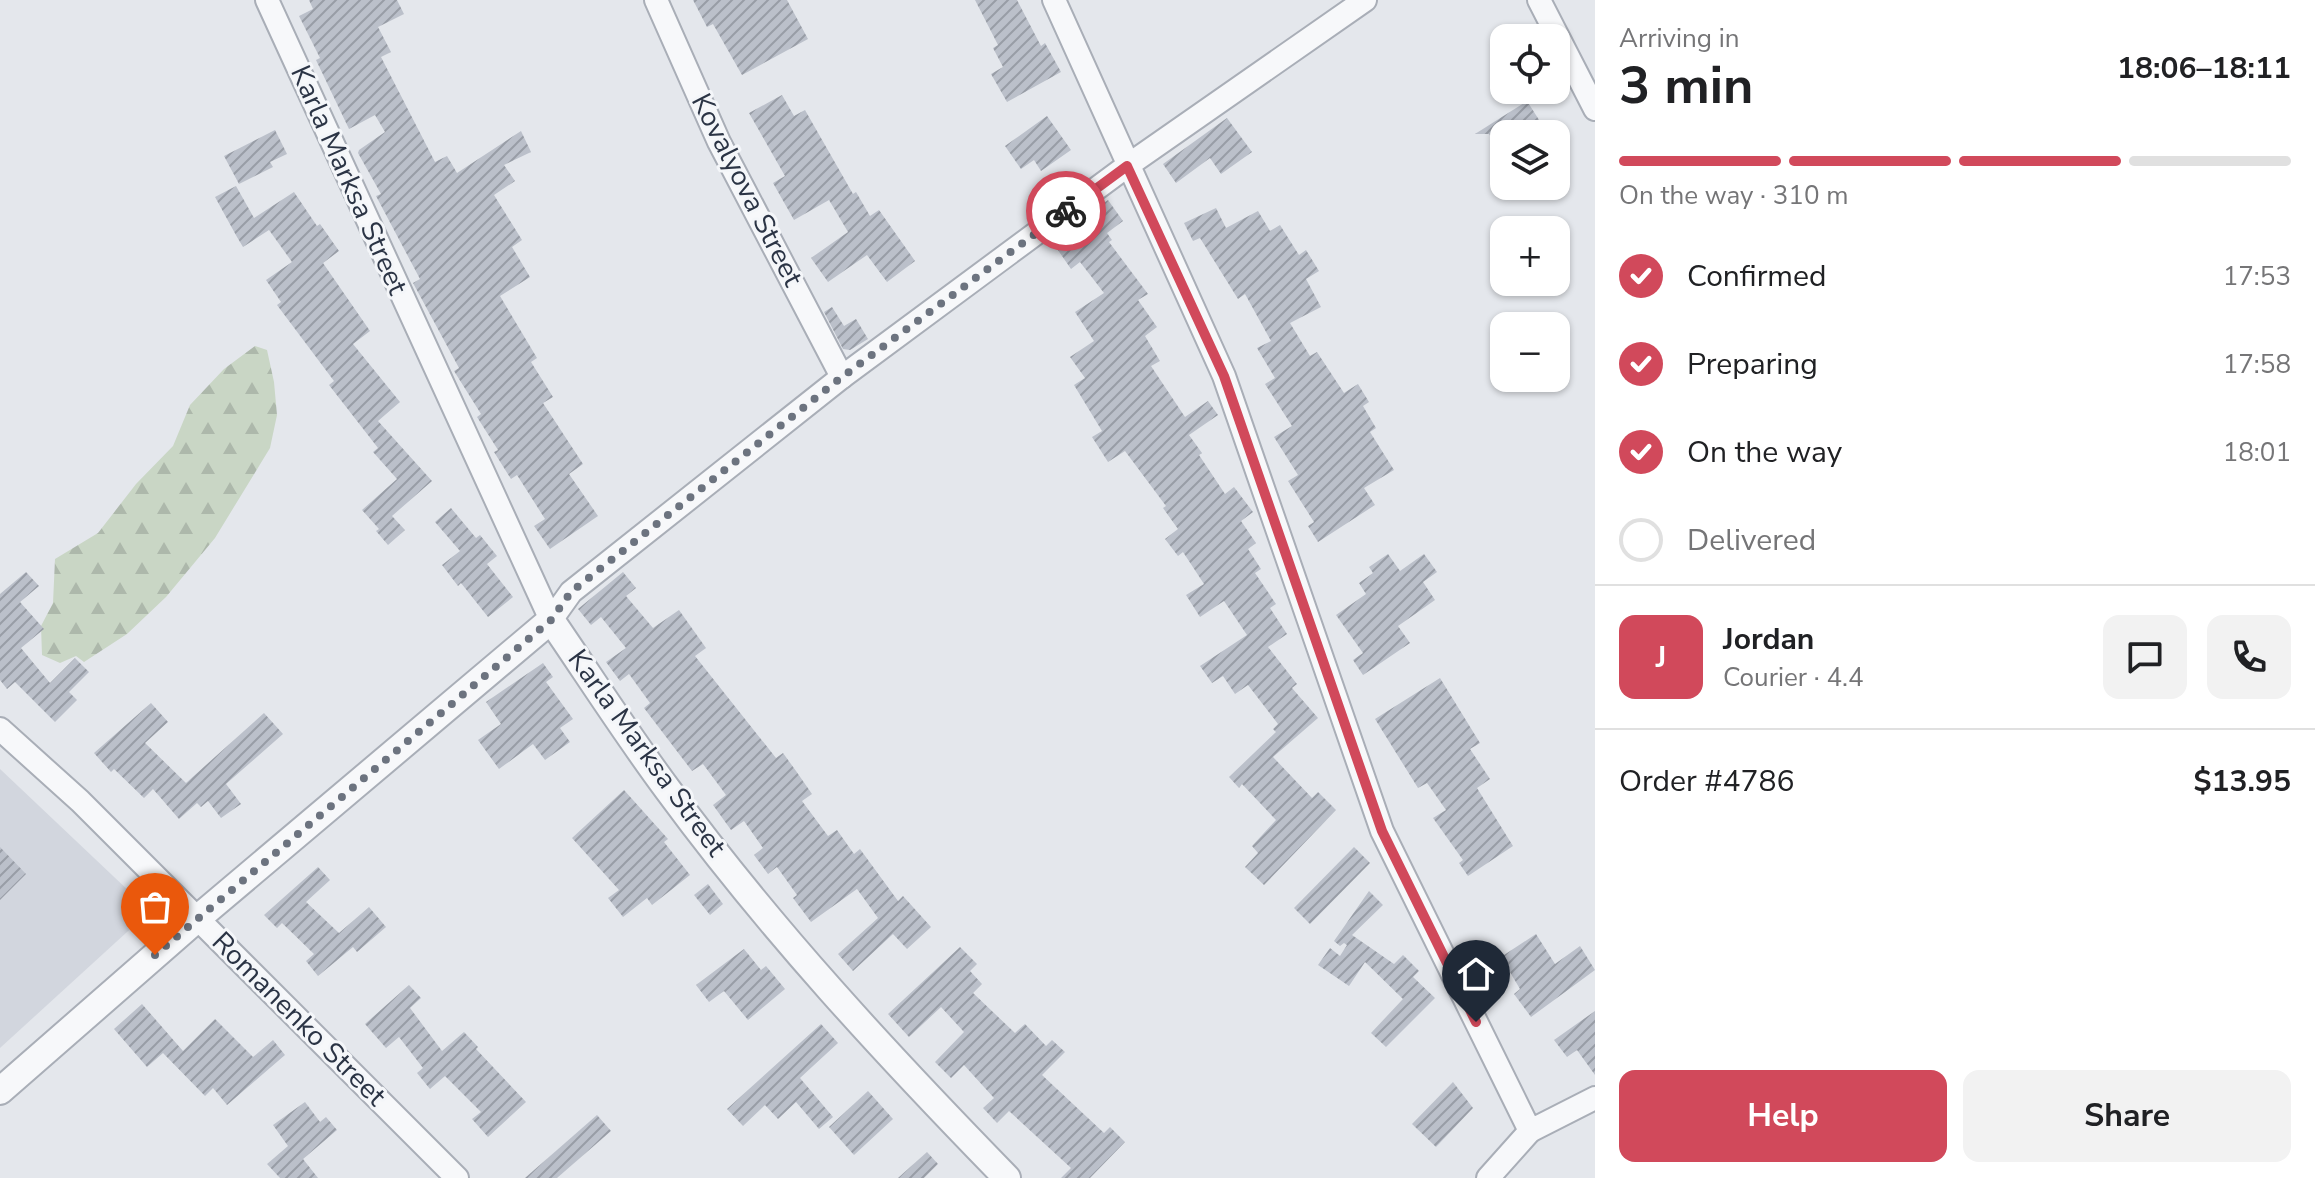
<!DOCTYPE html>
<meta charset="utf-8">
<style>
:root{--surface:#fff;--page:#f2f2f2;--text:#202124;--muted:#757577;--line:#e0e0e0;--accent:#d1495b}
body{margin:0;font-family:"Nunito Sans",sans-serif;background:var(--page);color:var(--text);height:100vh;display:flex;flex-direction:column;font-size:30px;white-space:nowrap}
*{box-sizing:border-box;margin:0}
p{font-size:26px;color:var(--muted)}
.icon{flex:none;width:44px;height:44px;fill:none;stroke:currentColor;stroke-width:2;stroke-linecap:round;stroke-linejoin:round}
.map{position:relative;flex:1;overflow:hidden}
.drawer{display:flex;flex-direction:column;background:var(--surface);width:720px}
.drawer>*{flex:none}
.fabs{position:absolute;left:1490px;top:24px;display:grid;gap:16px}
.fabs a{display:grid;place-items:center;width:80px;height:80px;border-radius:16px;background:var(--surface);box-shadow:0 2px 6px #0004;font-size:40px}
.pin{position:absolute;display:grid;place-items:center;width:68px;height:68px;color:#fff;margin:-82px -34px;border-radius:50% 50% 50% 0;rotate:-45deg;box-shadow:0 0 8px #0007}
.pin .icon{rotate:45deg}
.courier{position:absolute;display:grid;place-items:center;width:80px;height:80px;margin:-40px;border:6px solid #d1495b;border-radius:50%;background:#fff;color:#222;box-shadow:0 2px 10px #0007}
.head em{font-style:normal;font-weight:700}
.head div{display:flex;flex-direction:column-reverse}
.head{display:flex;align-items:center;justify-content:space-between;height:136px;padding:0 24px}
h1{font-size:52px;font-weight:700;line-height:60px}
.bar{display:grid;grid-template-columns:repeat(4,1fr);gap:12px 8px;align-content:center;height:96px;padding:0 24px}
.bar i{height:10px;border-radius:6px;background:var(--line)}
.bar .on{background:var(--accent)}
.bar p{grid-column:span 4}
.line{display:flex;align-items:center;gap:20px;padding:0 24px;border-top:2px solid var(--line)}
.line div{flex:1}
.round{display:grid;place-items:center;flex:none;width:84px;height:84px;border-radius:16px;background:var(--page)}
ol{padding:0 24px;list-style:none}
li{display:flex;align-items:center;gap:24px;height:88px}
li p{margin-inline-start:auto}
li .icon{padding:8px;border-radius:50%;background:var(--accent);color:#fff;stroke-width:4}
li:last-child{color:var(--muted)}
li i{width:44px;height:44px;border:4px solid var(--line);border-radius:50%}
.button{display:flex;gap:16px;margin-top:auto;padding:16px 24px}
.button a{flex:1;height:92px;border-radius:16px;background:var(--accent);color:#fff;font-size:32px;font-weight:700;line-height:92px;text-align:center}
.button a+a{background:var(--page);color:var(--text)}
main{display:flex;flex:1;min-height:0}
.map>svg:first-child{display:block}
</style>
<main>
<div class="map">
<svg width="1595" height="1178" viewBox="0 0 1595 1178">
<defs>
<pattern id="forest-firs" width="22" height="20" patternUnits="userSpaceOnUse" patternTransform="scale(2)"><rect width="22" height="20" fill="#c9d6c5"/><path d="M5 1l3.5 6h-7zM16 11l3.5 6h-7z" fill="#adb8ab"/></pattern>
<pattern id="building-hatch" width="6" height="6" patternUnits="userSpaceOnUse" patternTransform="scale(2)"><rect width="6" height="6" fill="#bbc0ca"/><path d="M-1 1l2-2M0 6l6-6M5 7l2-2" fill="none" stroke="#989da6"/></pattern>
</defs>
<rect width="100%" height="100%" fill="#e4e7ec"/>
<!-- built -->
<polygon fill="#d2d6de" points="0,769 150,911 0,1048"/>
<!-- forest -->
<polygon fill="url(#forest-firs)" points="255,346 267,350 274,382 277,415 270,448 215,538 166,597 127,634 84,662 76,656 60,663 42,655 41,626 53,603 55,559 98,533 136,484 173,446 190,405 224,369"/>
<!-- building -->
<g fill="url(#building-hatch)">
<polygon points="309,0 397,0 404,14 378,27 391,52 381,57 435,162 447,156 457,173 521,131 531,152 504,165 515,181 494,195 522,240 512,247 530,277 500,296 537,358 531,362 553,397 543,403 583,464 569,474 598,516 550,549 534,526 545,519 517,475 511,479 494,452 498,450 477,417 481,414 454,371 459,368 413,283 420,279 376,196 381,194 358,153 359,150 385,132 375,115 349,129 316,60 320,58 299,16 313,9"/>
<polygon points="693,0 787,0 808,39 742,75 713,24 707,27"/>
<polygon points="975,0 1017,0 1041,46 1045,43 1061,72 1007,102 991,74 1003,67 993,48 998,45"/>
<polygon points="782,95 794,116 805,110 853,194 856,192 870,216 879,210 915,261 887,282 867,255 828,282 811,258 848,232 829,200 794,220 773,183 785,176 749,113"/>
<polygon points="1527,101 1548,134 1504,134 1504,158 1489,134 1475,134"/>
<polygon points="1047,116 1071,150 1041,171 1034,160 1021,169 1005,146"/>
<polygon points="1227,118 1252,152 1221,174 1210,158 1176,183 1163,164"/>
<polygon points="275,130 287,154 270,162 273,167 239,184 224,156"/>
<polygon points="236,186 254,218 294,192 317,226 320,224 339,251 323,263 370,331 353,344 400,402 378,421 432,481 392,516 405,530 388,545 376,531 379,529 362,510 397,479 373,452 378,448 329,385 334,381 277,305 281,302 266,280 292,262 269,230 243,247 237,237 215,197"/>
<polygon points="1108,200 1123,221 1107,233 1112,240 1109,242 1148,294 1138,300 1157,327 1145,336 1160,361 1151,366 1185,417 1208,401 1218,415 1189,435 1202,453 1199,455 1225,494 1234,487 1253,512 1241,521 1256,543 1248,549 1261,569 1255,573 1276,604 1270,608 1287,634 1268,647 1297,684 1292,688 1318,718 1273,757 1312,798 1318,792 1336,810 1264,885 1245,867 1258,853 1252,846 1276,820 1242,784 1239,788 1229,777 1276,732 1273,729 1278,724 1248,685 1235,694 1223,676 1212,683 1200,666 1247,635 1224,601 1200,617 1186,595 1204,584 1183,552 1178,556 1165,539 1178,529 1163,508 1166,506 1125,451 1108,462 1092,437 1102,431 1074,385 1085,378 1070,357 1094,341 1075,312 1104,293 1080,262 1071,269 1051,240"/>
<polygon points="1216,208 1226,228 1258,211 1270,231 1280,225 1299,255 1306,250 1319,271 1306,279 1321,307 1290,323 1310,356 1317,352 1344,393 1358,384 1369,402 1363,406 1376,428 1370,432 1394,470 1364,488 1375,505 1318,542 1308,526 1314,522 1288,481 1298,475 1274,437 1292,426 1265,384 1275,378 1257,348 1271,341 1245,294 1238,299 1200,238 1193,241 1184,223"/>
<polygon points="832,307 844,326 856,319 868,339 850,350 843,349 824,312"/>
<polygon points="451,508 476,538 480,535 497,556 487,564 513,597 488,617 461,583 458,586 442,565 460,551 435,522"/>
<polygon points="1388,554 1400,571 1424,554 1437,572 1423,582 1435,600 1398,626 1410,643 1363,675 1353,660 1363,653 1336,615 1366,594 1359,583 1373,573 1369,567"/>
<polygon points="26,572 39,586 20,602 44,629 21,648 50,683 75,658 89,672 69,692 77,700 55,722 15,682 7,689 0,680 0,594"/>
<polygon points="623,572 636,588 626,596 653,628 679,610 706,648 695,656 776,758 783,753 796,771 812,794 802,801 828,836 837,830 854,854 860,849 898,901 903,896 931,927 907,949 893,934 853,971 838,954 878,918 857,889 811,922 793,898 797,895 777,867 768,874 754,855 763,848 744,821 731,830 713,805 726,795 703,764 692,771 644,708 650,703 629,674 620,681 606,662 626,648 601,617 591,625 578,609"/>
<polygon points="543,663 553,677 546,682 573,719 560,728 570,742 545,760 533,744 499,769 478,740 501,724 486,702"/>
<polygon points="1440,678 1480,743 1470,749 1490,779 1477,788 1513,846 1468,876 1459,863 1463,860 1433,818 1446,810 1427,783 1418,788 1375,719"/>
<polygon points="151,703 168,722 145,743 186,783 264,713 283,734 226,784 241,804 221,818 208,801 201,807 197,803 179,819 153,789 144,798 114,769 111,772 94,753"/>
<polygon points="624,790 668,839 664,842 690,875 652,905 647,898 623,917 608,898 619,890 572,838"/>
<polygon points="0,847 26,874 0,900"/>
<polygon points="1354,847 1370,863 1310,924 1294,908"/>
<polygon points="318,867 330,880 306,902 339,933 369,907 386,927 357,952 353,947 318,976 306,961 314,954 282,923 277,928 264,915"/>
<polygon points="708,884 723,904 710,915 694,895"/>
<polygon points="1369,891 1383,905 1352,935 1394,964 1403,955 1419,971 1413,977 1435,998 1386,1047 1371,1033 1403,999 1365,962 1349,986 1318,965 1330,948 1340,956 1347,945 1344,943 1340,946 1334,941"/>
<polygon points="1536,934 1555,964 1580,946 1595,970 1531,1017 1514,994 1520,989 1501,957"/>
<polygon points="960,947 977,964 970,971 982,984 973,993 1015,1033 1025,1024 1046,1046 1052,1040 1065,1052 1042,1075 1104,1133 1110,1127 1125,1142 1090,1178 1061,1178 1071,1168 1009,1111 997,1123 983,1108 994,1098 964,1065 951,1078 935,1062 964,1032 941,1007 909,1037 888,1014"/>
<polygon points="744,949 761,970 766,966 785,989 748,1020 724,991 709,1002 696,985"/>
<polygon points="409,985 421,998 410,1008 442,1051 464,1032 478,1047 476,1049 526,1102 488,1137 472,1119 481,1112 445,1076 430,1089 417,1073 423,1068 399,1037 386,1048 365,1024"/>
<polygon points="142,1004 183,1051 215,1019 253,1057 273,1040 285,1055 227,1105 213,1088 205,1096 163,1053 147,1067 114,1029"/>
<polygon points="1595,1011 1595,1075 1577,1050 1567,1057 1554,1040"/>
<polygon points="821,1024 838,1043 800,1078 833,1117 819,1129 796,1102 778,1119 765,1105 743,1126 727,1109"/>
<polygon points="1453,1082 1473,1108 1436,1147 1412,1124"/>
<polygon points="868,1091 893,1119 854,1155 829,1127"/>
<polygon points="305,1102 320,1122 326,1117 337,1130 303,1159 318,1178 280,1178 267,1164 288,1146 273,1125"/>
<polygon points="597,1115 611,1131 557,1178 525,1178"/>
<polygon points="927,1152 938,1164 924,1178 898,1178"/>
</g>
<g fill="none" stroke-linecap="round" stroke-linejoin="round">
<!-- minor casing -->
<g stroke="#a9aeb7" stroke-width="26">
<g id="minor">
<polyline points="267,0 551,620 571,592 842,377 1127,166 1365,0"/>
<polyline points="656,0 719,142 842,377"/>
<polyline points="1054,0 1224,376 1382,831 1530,1131 1595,1098"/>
<polyline points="1539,0 1595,109"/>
<polyline points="0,729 80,801 457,1178"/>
<polyline points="1488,1178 1530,1131"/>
</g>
</g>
<!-- tertiary casing -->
<g stroke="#a9aeb7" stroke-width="30">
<path id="tertiary" d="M0 1091 198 918 551 620C590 677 627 735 668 790 770 929 887 1055 1007 1178"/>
</g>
<!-- minor -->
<use href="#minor" stroke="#f7f8fa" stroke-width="22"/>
<!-- tertiary -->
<use href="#tertiary" stroke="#f7f8fa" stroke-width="26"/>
</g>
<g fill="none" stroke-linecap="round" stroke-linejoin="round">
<!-- done -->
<polyline stroke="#6c737f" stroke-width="8" stroke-dasharray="0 14.4" points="155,955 551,620 571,592 842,377 1066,211"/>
<!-- route -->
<polyline stroke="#d1495b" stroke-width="10" points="1066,211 1127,166 1224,376 1382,831 1476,1022"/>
</g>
<g text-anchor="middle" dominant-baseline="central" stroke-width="6" stroke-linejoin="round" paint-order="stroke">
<!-- street labels -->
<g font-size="28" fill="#2b3445" stroke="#f4f6f9">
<text transform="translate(349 180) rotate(66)">Karla Marksa Street</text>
<text transform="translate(747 190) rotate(63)">Kovalyova Street</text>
<text transform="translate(647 753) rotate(54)">Karla Marksa Street</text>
<text transform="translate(299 1019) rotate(45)">Romanenko Street</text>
</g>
</g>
</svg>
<div class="fabs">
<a><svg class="icon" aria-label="locate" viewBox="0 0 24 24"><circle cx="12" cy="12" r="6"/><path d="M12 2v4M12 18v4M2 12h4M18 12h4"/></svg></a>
<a><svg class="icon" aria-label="layers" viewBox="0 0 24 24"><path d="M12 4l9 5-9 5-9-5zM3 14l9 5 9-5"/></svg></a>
<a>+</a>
<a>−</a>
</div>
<div class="pin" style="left:155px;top:955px;background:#ea580c"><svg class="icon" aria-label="bag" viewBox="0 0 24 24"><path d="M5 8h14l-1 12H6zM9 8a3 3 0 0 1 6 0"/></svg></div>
<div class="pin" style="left:1476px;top:1022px;background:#1f2937"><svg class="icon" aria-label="home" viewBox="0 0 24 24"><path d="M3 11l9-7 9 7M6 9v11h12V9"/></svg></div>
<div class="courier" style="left:1066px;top:211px"><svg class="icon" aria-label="bike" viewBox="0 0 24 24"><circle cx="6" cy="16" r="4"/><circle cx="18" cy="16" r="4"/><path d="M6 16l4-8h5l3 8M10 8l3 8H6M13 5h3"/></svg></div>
</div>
<section class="drawer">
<div class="head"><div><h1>3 min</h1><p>Arriving in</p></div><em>18:06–18:11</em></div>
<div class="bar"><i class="on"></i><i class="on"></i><i class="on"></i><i></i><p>On the way · 310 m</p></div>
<ol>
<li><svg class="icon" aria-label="check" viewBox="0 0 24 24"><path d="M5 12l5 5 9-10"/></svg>Confirmed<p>17:53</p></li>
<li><svg class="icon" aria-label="check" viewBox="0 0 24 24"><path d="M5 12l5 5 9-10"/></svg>Preparing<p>17:58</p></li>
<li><svg class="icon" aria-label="check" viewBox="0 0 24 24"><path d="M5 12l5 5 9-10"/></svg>On the way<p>18:01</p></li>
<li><i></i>Delivered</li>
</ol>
<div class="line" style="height:144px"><b class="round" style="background:var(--accent);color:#fff">J</b><div><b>Jordan</b><p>Courier · 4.4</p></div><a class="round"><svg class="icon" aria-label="chat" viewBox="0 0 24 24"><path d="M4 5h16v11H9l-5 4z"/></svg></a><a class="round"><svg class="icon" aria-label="phone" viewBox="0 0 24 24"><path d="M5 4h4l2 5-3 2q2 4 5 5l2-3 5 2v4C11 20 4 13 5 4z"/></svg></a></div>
<div class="line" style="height:104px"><div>Order #4786</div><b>$13.95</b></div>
<div class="button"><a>Help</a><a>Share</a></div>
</section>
</main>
